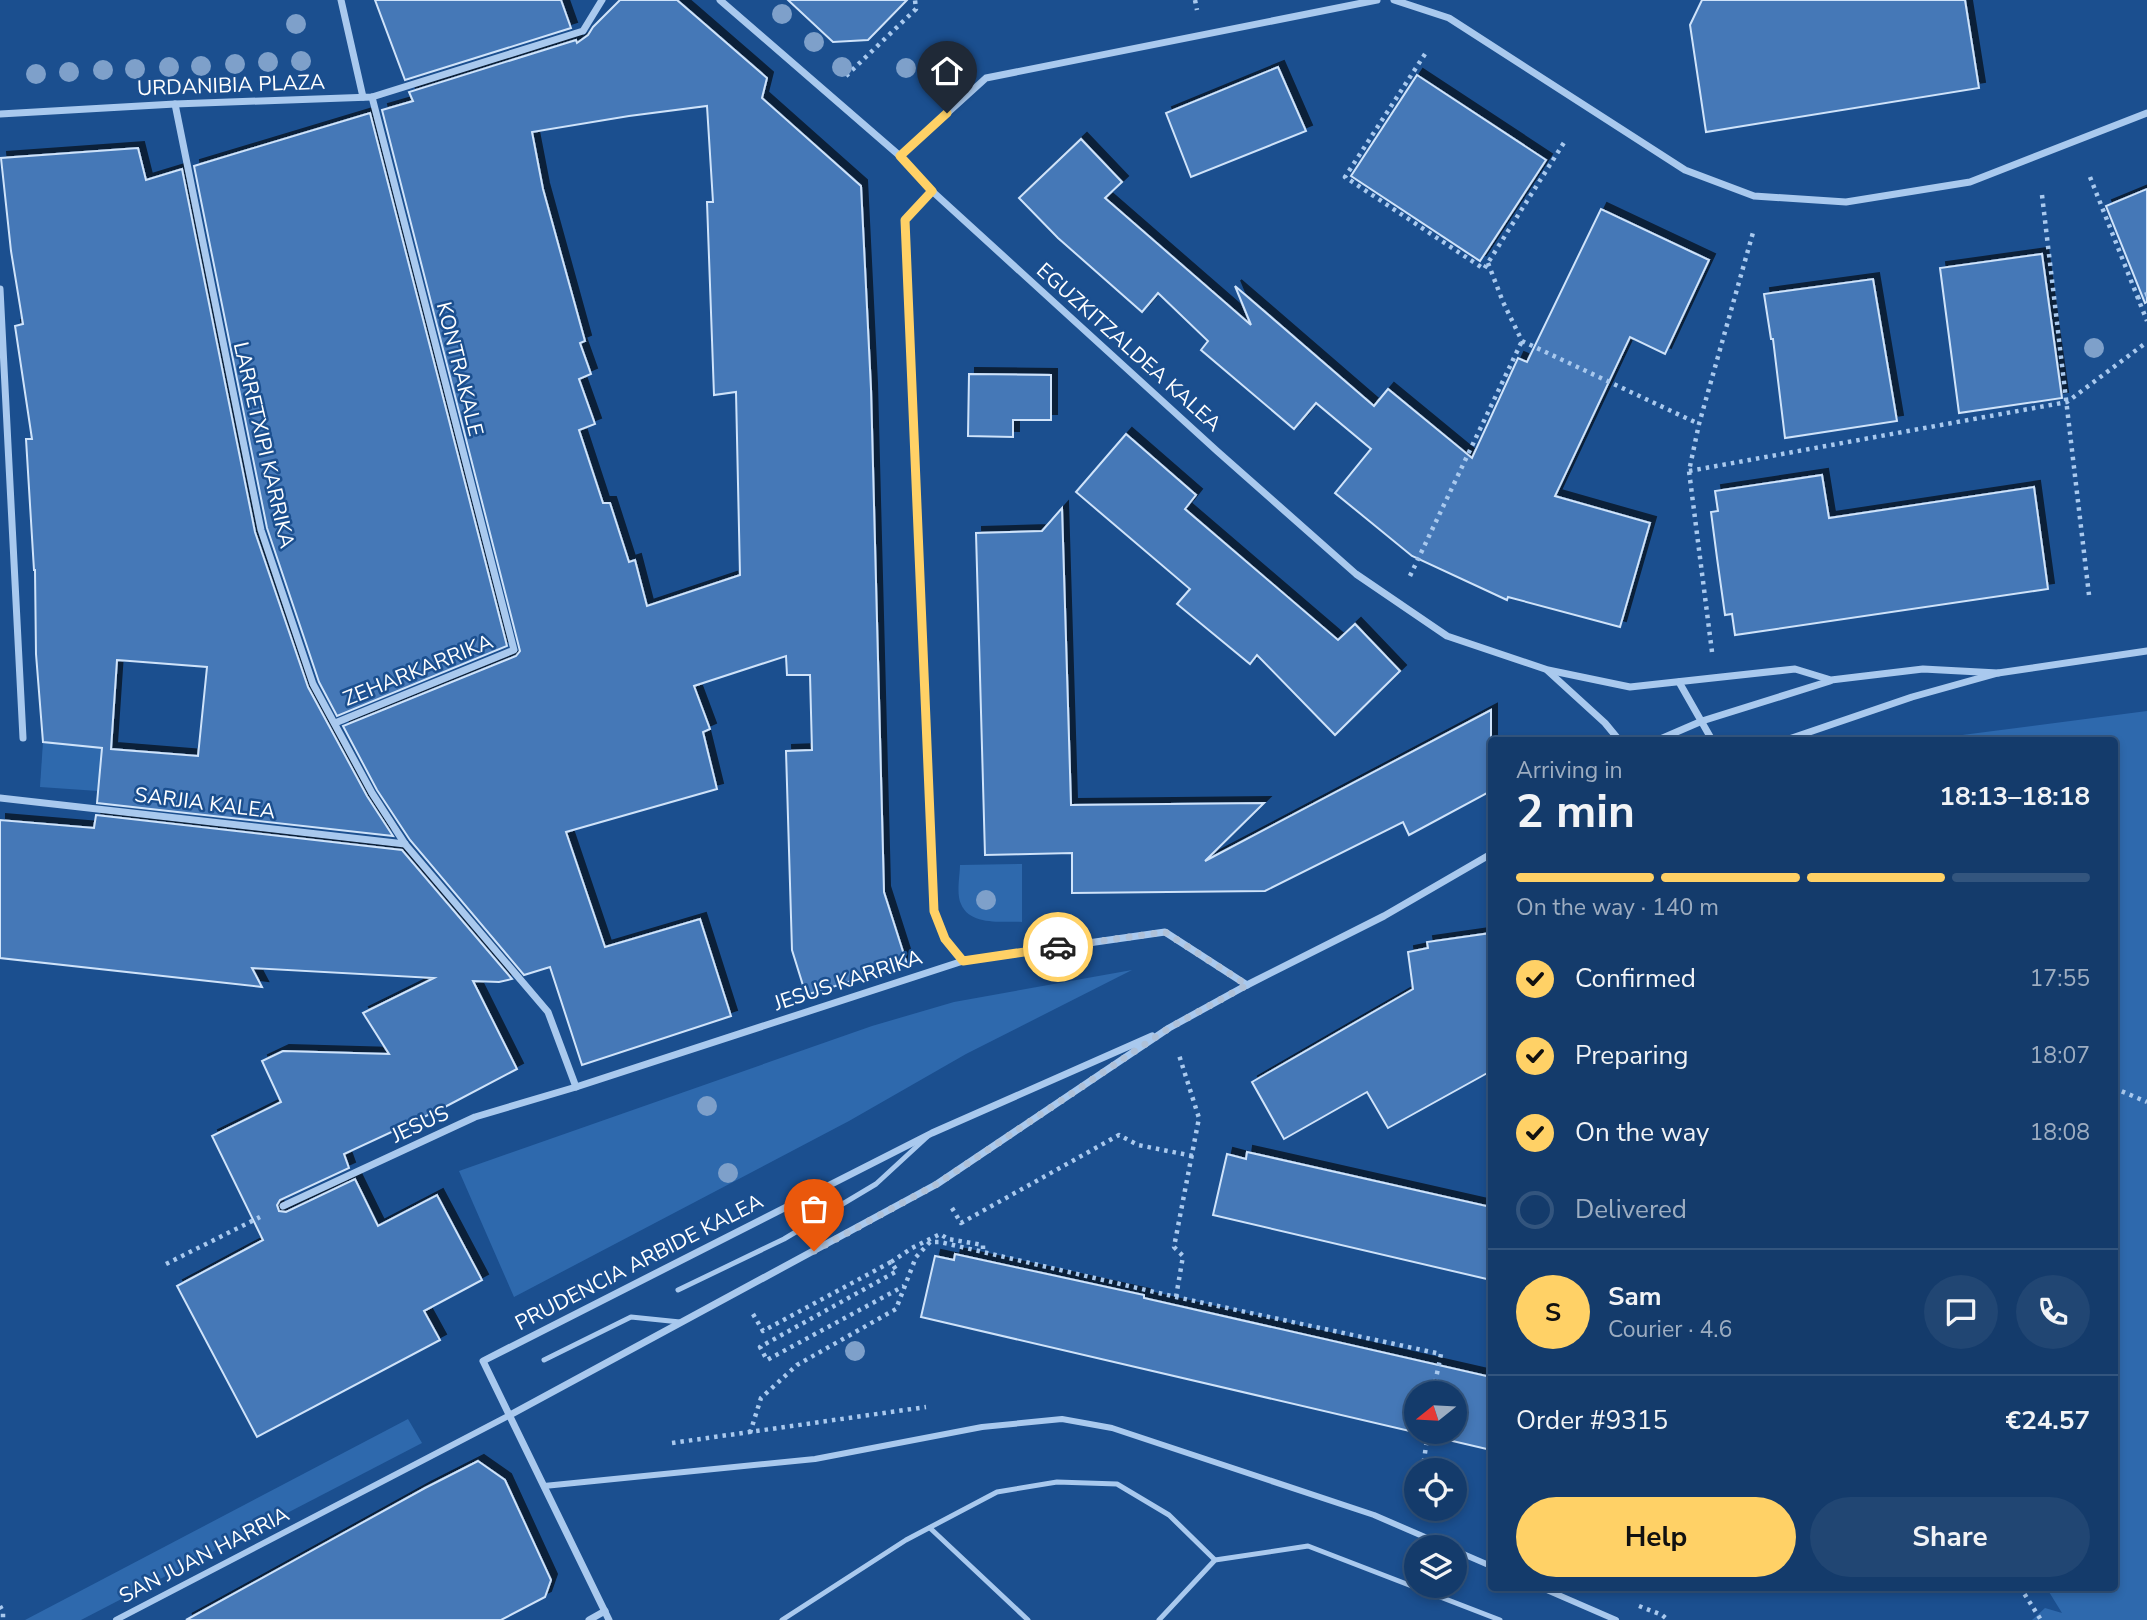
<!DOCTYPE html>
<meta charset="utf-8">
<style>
:root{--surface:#143b6b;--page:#214673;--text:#f1f3f6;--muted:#9dadc1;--line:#33557e;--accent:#ffd166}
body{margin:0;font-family:"Nunito Sans",sans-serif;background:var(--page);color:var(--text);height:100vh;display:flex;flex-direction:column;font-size:26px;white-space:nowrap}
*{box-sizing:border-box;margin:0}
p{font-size:23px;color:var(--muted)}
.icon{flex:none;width:38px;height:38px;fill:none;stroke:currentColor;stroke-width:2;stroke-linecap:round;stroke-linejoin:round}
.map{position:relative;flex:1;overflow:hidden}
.drawer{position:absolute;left:1488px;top:737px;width:630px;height:854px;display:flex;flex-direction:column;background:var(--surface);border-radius:7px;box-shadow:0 4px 10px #0003,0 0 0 2px var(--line)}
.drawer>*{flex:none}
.needle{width:46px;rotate:252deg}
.controls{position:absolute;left:1404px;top:1381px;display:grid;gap:14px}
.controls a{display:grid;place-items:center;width:63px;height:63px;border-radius:50%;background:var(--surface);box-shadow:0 4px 10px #0003,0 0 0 2px var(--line);font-size:35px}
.pin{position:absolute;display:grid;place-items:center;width:60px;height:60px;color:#fff;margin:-72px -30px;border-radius:50% 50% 50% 0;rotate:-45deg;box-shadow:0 0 7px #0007}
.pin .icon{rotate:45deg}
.courier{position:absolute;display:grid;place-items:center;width:70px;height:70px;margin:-35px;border:5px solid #ffd166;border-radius:50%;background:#fff;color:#222;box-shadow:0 2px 9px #0007}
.head em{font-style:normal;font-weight:700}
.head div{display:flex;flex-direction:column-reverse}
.head{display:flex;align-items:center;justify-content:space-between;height:119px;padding:0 28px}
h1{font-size:46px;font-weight:700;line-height:52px}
.bar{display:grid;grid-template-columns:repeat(4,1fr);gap:10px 7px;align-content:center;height:84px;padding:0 28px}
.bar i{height:9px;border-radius:5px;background:var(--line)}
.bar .active{background:var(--accent)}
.bar p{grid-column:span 4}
.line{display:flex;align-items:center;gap:18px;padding:0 28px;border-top:2px solid var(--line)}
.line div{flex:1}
.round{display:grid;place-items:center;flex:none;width:74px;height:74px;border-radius:37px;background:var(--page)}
ol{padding:0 28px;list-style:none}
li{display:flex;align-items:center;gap:21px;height:77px}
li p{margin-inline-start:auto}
li .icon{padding:7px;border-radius:50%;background:var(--accent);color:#111;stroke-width:4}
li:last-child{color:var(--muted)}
li i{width:38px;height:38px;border:4px solid var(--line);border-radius:50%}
.action{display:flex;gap:14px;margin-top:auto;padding:14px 28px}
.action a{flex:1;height:80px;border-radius:42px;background:var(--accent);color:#111;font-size:28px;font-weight:700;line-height:80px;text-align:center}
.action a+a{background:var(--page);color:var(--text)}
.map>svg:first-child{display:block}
</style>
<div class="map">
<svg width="2147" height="1620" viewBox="0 0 2147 1620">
<defs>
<filter id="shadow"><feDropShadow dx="6" dy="-6" stdDeviation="0" flood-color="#0009"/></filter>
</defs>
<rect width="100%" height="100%" fill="#1b4f8f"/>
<!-- green -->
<g fill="#2e69ad">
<polygon points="2147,711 2147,1620 2032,1620 2045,1608 2062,1613 2046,1587 2114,1587 2114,740 1939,740 1939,738"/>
<polygon points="43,742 102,748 98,791 40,787"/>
<path d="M1022 864V922C1002 921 970 926 961 904 956 894 960 875 960 865Z"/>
<polygon points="1132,970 966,1054 849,1121 514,1297 459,1171 872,1026 954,1002"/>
<polygon points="408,1419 422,1443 81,1620 25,1620"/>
</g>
<!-- building -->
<g fill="#4478b7" stroke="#cfe3fa" stroke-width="2" fill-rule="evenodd" filter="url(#shadow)">
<polygon points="375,0 561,0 571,28 405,80"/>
<path d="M620 0H677L767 78 762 98 861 186 871 389 884 892 907 964 806 995 792 950 786 751 812 750 810 675H787L786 656 694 686 710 729 703 732 717 789 566 832 605 947 700 919 731 1016 582 1065 550 967 524 975 410 840 377 790 343 726 516 656 520 651 382 110 413 101 409 92 576 40 577 43 588 35 593 27ZM707 106 713 202H707L714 395 736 392 740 575 647 606 635 560 629 562 610 503H603L579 430 595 424 579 379 591 374 580 343 585 341 543 189 532 132 629 116Z"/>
<polygon points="788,0 907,0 868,40 833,42"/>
<polygon points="1702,0 1965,0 1979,88 1706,132 1690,25"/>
<polygon points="1278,67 1306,131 1191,177 1166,113"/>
<polygon points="1417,75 1546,160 1480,261 1351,176"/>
<polygon points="370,113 507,646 337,716 319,682 267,528 194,166"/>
<polygon points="1081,139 1122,182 1105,198 1251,325 1235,286 1374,406 1388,389 1472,458 1518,358 1527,362 1601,209 1709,260 1665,354 1630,337 1555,496 1650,523 1620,627 1508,597 1507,600 1412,556 1335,493 1371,449 1316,403 1294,429 1201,350 1208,341 1158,293 1142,312 1058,238 1019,198"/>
<path d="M138 148 146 180 182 169 255 532 308 687 367 796 393 836 97 803 102 748 43 742 36 654 35 570H34L26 439H32L15 326 23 324 11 251 1 158ZM117 660 207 667 198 756 111 749Z"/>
<polygon points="2147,189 2147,302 2145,303 2106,206"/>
<polygon points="2042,254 2062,398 1959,413 1940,268"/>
<polygon points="1873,279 1897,421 1785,438 1773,339 1771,339 1764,294"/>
<polygon points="969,374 1051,375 1051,420 1013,420 1013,437 968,436"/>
<polygon points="1126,434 1196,495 1185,509 1338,640 1355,624 1400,671 1335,735 1257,655 1250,664 1177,604 1190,589 1076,492"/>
<polygon points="1822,475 1829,518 2034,487 2048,589 1735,635 1732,614 1725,615 1717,558 1711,512 1718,511 1715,491"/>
<polygon points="1062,508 1071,805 1264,803 1205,861 1491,710 1491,791 1409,835 1403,822 1265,891 1072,893 1072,853 985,855 976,533 1042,531"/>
<polygon points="96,815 402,850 512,979 499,982 473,981 517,1069 441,1109 344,1154 349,1168 280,1200 277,1205 279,1211 286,1212 355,1179 378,1226 437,1195 482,1280 424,1311 440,1340 257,1437 177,1286 263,1240 212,1136 281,1102 262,1061 283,1051 389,1054 363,1013 434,978 252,968 262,987 0,958 0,820 94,828"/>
<polygon points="1491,933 1491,1071 1388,1128 1367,1092 1284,1139 1252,1082 1413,989 1408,952 1428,948 1427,942"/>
<polygon points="1247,1152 1491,1207 1491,1280 1213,1215 1227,1154 1246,1159"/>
<path d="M955 1254 1144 1295V1298L1491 1377V1450L921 1317 935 1256 954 1260ZM1416 1393H1454V1432H1416Z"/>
<polygon points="478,1461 505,1480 551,1580 545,1597 501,1620 186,1620 425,1488"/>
</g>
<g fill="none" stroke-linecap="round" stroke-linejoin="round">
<!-- path -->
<g stroke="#a9c9ee" stroke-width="4.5" stroke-dasharray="3.5 5" stroke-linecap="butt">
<polyline points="1195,0 1197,10"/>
<polyline points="1425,54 1345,177 1484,269 1565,141"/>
<polyline points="846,76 916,9 915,0"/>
<polyline points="2090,177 2147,321"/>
<polyline points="2042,195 2089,595"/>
<polyline points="1488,263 1503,302 1522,341 1699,424"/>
<polyline points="2137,298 2147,294"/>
<polyline points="1689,471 2067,402 2147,342"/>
<polyline points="1410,576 1522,341"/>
<polyline points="1712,652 1689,471 1699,424 1754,229"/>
<polyline points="2114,1088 2147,1102"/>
<polyline points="952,1208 961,1223 1119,1135 1138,1145 1193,1156"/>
<polyline points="891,1262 912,1248 940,1234 948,1239 983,1245 983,1253"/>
<polyline points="166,1264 260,1217"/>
<polyline points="1176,1297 1183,1256 1174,1247 1199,1118 1179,1055"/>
<polyline points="753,1314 763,1331 891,1262 897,1271 760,1347 767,1360 904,1286"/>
<polyline points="750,1433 761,1398 797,1365 896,1309 916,1257 930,1242 940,1242 1176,1297 1441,1354 1433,1393"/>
<polyline points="672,1443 926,1407"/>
<polyline points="1427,1470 1424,1460 1428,1432"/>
<polyline points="2020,1587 2041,1620"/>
<polyline points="0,1606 3,1612 3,1620"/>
<polyline points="1639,1606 1662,1615 1668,1620"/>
</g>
<!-- service -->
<g stroke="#a9c9ee" stroke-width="5">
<polyline points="678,1290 784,1239 876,1184 927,1137"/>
<polyline points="544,1360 631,1317 680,1322"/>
<polyline points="930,1528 1028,1620"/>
<polyline points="782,1620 906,1540 997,1492 1057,1482 1117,1484 1169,1515 1215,1560"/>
<polyline points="1159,1620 1215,1560 1308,1546 1500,1620"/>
</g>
<!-- pedestrian -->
<g stroke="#a9c9ee" stroke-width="6">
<polyline points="544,1486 815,1459 982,1427 1062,1419 1112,1428 1374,1515 1448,1547"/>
<polyline points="1454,1550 1491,1566"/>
<polyline points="1540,1587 1616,1620"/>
<polyline points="116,1620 510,1415"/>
</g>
<!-- minor -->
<g stroke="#a9c9ee" stroke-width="7">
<polyline points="341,0 363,97"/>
<polyline points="720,0 900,156 932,191 1217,451 1356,574 1447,636 1548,670 1630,687 1795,669 1831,680 1923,669 1998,673"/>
<polyline points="1394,0 1449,18 1685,170 1754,196 1846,202 1970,182 2147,113"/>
<polyline points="175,104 261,530 313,684 372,793 405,844 548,1012 576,1087"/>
<polyline points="0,114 175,104 372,97 583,31 602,0"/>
<polyline points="900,156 986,78 1377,0"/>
<polyline points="932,191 905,220 934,911 945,939 963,961"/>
<polyline points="0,289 23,738"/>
<polyline points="1548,671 1605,723 1619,740"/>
<polyline points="1679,682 1712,740"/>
<polyline points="335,723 514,650 372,97"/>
<polyline points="1658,740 1702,721 1830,681"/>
<polyline points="1786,740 1912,697 1998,673 2147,651"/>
<polyline points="0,798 405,844"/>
<polyline points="283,1206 475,1117 576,1087 963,961 1165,932 1247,985"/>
<polyline points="510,1415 937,1184 1169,1028 1247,985 1384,916 1491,854"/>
<polyline points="589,1620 605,1611"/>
<polyline points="609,1620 483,1361 932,1133 1152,1036"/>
</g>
</g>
<!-- trees -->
<g fill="#7ea0ca">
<circle cx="782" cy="14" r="10"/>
<circle cx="296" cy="24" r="10"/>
<circle cx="814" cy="42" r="10"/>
<circle cx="301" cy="61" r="10"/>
<circle cx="268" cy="62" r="10"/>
<circle cx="235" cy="64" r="10"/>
<circle cx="201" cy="66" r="10"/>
<circle cx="169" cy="67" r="10"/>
<circle cx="842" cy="67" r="10"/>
<circle cx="906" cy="68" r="10"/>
<circle cx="135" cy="69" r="10"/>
<circle cx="103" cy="70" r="10"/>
<circle cx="69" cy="72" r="10"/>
<circle cx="36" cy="74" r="10"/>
<circle cx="2094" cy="348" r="10"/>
<circle cx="986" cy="900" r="10"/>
<circle cx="707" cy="1106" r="10"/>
<circle cx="728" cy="1173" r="10"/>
<circle cx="855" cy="1351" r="10"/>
</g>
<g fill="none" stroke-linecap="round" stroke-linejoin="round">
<!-- done -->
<polyline stroke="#afc1d8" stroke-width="7" stroke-dasharray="0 12.6" points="814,1251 937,1184 1169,1028 1247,985 1165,932 1058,947"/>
<!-- route -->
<polyline stroke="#ffd166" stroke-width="9" points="947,113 900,156 932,191 905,220 934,911 945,939 963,961 1058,947"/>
</g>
<g text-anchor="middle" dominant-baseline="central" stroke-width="5" stroke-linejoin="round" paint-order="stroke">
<!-- street labels -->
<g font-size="21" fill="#fff" stroke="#1b4f8f">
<text transform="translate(231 85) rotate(-2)">URDANIBIA PLAZA</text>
<text transform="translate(1129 347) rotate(42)">EGUZKITZALDEA KALEA</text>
<text transform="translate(460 369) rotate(76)">KONTRAKALE</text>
<text transform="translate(264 445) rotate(77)">LARRETXIPI KARRIKA</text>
<text transform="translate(418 670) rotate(-22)">ZEHARKARRIKA</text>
<text transform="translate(205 803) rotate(7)">SARJIA KALEA</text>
<text transform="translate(848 980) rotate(-18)">JESUS KARRIKA</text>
<text transform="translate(420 1124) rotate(-25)">JESUS</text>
<text transform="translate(639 1262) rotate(-27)">PRUDENCIA ARBIDE KALEA</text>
<text transform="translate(204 1555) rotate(-27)">SAN JUAN HARRIA</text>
</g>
</g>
</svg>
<div class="controls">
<a><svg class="needle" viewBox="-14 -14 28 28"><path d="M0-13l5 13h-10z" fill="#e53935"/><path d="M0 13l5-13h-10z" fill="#9dadc1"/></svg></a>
<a><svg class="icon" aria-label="locate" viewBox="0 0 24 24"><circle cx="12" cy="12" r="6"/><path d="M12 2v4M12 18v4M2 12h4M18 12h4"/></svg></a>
<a><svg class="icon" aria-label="layers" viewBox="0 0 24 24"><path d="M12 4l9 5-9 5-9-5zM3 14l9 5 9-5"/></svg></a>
</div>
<div class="pin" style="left:814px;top:1251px;background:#ea580c"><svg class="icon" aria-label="bag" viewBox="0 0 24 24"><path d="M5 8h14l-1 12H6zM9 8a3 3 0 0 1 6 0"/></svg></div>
<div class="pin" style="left:947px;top:113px;background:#1f2937"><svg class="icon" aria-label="home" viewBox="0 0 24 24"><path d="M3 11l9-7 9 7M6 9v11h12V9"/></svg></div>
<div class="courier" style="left:1058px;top:947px"><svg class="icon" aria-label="car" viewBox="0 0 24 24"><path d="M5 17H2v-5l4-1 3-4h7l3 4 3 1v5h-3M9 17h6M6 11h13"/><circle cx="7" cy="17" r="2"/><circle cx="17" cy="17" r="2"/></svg></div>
<section class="drawer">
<div class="head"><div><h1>2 min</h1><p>Arriving in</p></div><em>18:13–18:18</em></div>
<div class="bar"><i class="active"></i><i class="active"></i><i class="active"></i><i></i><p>On the way · 140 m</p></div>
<ol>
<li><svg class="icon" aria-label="check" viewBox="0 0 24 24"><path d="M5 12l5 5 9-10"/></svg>Confirmed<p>17:55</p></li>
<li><svg class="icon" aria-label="check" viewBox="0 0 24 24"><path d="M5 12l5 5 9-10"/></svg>Preparing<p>18:07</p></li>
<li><svg class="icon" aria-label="check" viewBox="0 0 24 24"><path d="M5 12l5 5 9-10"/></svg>On the way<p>18:08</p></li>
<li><i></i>Delivered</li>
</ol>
<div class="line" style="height:126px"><b class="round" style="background:var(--accent);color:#111">S</b><div><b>Sam</b><p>Courier · 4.6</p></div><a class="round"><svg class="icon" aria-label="chat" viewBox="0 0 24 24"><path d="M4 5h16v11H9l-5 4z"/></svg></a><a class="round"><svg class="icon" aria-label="phone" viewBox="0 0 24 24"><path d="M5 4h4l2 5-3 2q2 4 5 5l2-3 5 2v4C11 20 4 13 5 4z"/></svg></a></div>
<div class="line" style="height:91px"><div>Order #9315</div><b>€24.57</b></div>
<div class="action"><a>Help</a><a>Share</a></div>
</section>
</div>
